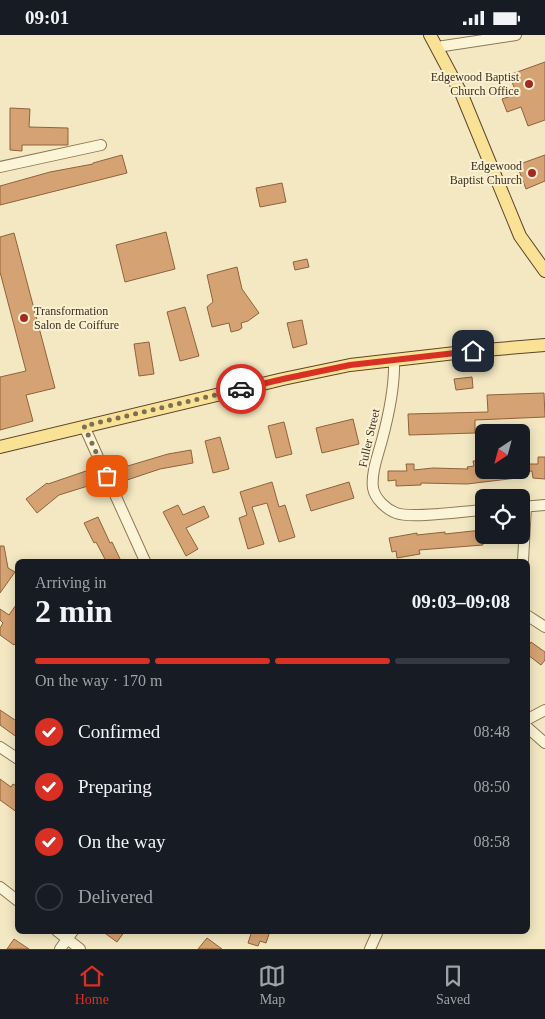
<!DOCTYPE html>
<meta charset="utf-8">
<style>
:root{--surface:#171b24;--page:#20242c;--text:#f1f3f6;--muted:#9ea1a6;--line:#363941;--accent:#d93025}
body{margin:0;font-family:Georgia,serif;background:var(--page);color:var(--text);height:100vh;display:flex;flex-direction:column;font-size:19px;white-space:nowrap}
*{box-sizing:border-box;margin:0}
p{font-size:16px;color:var(--muted)}
.icon{flex:none;width:28px;height:28px;fill:none;stroke:currentColor;stroke-width:2;stroke-linecap:round;stroke-linejoin:round}
.map{position:relative;flex:1;overflow:hidden}
.details{position:absolute;left:15px;top:524px;width:515px;height:375px;display:flex;flex-direction:column;background:var(--surface);border-radius:8px;box-shadow:0 2px 12px #0003}
.details>*{flex:none}
.needle{width:32px;rotate:216deg}
.tools{position:absolute;left:475px;top:389px;display:grid;gap:10px}
.tools a{display:grid;place-items:center;width:55px;height:55px;border-radius:8px;background:var(--surface);box-shadow:0 2px 12px #0003;font-size:25px}
.pin{position:absolute;display:grid;place-items:center;width:42px;height:42px;color:#fff;margin:-21px;border-radius:10px;box-shadow:0 2px 8px #0006}
.courier{position:absolute;display:grid;place-items:center;width:50px;height:50px;margin:-25px;border:4px solid #d93025;border-radius:50%;background:#fff;color:#222;box-shadow:0 1px 6px #0007}
.headline em{font-style:normal;font-weight:800}
.headline div{display:flex;flex-direction:column-reverse}
.headline{display:flex;align-items:center;justify-content:space-between;height:85px;padding:0 20px}
h1{font-size:32px;font-weight:800;line-height:38px}
.bar{display:grid;grid-template-columns:repeat(4,1fr);gap:8px 5px;align-content:center;height:60px;padding:0 20px}
.bar i{height:6px;border-radius:4px;background:var(--line)}
.bar .on{background:var(--accent)}
.bar p{grid-column:span 4}
ol{padding:0 20px;list-style:none}
li{display:flex;align-items:center;gap:15px;height:55px}
li p{margin-inline-start:auto}
li .icon{padding:5px;border-radius:50%;background:var(--accent);color:#fff;stroke-width:4}
li:last-child{color:var(--muted)}
li i{width:28px;height:28px;border:2px solid var(--line);border-radius:50%}
.status{display:flex;justify-content:space-between;align-items:center;height:35px;padding:0 25px;background:var(--surface);direction:ltr}
.status svg{height:14px;fill:currentColor}
.tabs{display:flex;justify-content:space-around;align-items:center;height:70px;border-top:1px solid var(--line);background:var(--surface);font-size:14px;color:var(--muted)}
.tabs a{display:grid;justify-items:center;gap:2px}
.tabs .on{color:var(--accent)}
.map>svg:first-child{display:block}
</style>
<div class="status"><b>09:01</b><svg viewBox="0 0 49 12"><path d="M0 12V9h3v3zM5 12V6h3v6zM10 12V3h3v9zM15 12V0h3v12zM26 1h20v11H26zM47 4h2v5h-2z"/></svg></div>
<div class="map">
<svg width="545" height="914" viewBox="0 0 545 914">
<rect width="100%" height="100%" fill="#f3e8c2"/>
<!-- building -->
<g fill="#d5a373" stroke="#90623a">
<polygon points="545,27 545,85 528,91 521,72 507,77 502,64 517,59 509,40"/>
<polygon points="10,73 30,74 29,92 68,93 68,110 22,110 22,116 10,115"/>
<polygon points="122,120 127,138 0,170 0,151 50,137 93,129 93,128"/>
<polygon points="545,120 545,146 526,154 517,130"/>
<polygon points="282,148 286,167 260,172 256,153"/>
<polygon points="166,197 175,234 125,247 116,210"/>
<polygon points="14,198 55,353 26,360 33,386 0,395 0,342 26,336 0,237 0,202"/>
<polygon points="307,224 309,232 295,235 293,227"/>
<polygon points="237,232 242,254 259,278 248,286 241,288 242,293 239,295 231,297 229,288 212,292 207,272 213,267 207,240"/>
<polygon points="185,272 199,321 180,326 167,277"/>
<polygon points="302,285 307,309 293,313 287,288"/>
<polygon points="149,307 154,339 139,341 134,309"/>
<polygon points="472,342 473,353 456,355 454,344"/>
<polygon points="544,358 545,382 475,385 475,398 409,400 408,379 488,377 487,360"/>
<polygon points="353,384 359,409 322,418 316,393"/>
<polygon points="284,387 292,419 276,423 268,391"/>
<polygon points="220,402 229,434 213,438 205,406"/>
<polygon points="191,415 193,428 160,434 124,446 121,433 168,419"/>
<polygon points="538,422 545,422 545,444 533,443 532,436 521,437 521,429 538,429"/>
<polygon points="482,425 484,435 516,435 517,443 467,449 421,448 421,450 396,451 396,445 388,446 388,436 407,436 406,429 414,429 414,435 433,433 468,434 467,432 474,431 473,426"/>
<polygon points="86,436 91,450 59,460 37,478 26,464 47,448 48,449"/>
<polygon points="272,447 279,472 285,470 295,502 279,507 267,468 252,472 264,509 248,514 239,483 247,480 240,457"/>
<polygon points="349,447 354,463 311,476 306,460"/>
<polygon points="178,470 183,480 204,471 209,482 186,493 198,514 186,521 163,477"/>
<polygon points="98,482 110,508 112,507 121,526 106,526 96,507 94,508 84,488"/>
<polygon points="482,495 483,510 419,515 420,519 397,523 396,516 392,517 389,503 417,498 417,500 445,497 445,499"/>
<polygon points="0,511 4,511 8,533 15,537 0,558"/>
<polygon points="18,567 18,606 14,610 0,600 0,593 3,588 0,585 0,574 9,580"/>
<polygon points="531,607 545,617 545,625 541,630 528,620 528,612"/>
<polygon points="0,675 18,687 18,703 0,690"/>
<polygon points="0,744 11,752 13,749 18,752 18,778 0,765"/>
<polygon points="102,896 125,896 117,907"/>
<polygon points="252,896 270,896 266,908 260,906 258,911 248,908"/>
<polygon points="207,903 222,914 198,914"/>
<polygon points="14,904 29,914 7,914"/>
</g>
<g fill="none" stroke-linecap="round" stroke-linejoin="round">
<!-- minor casing -->
<g stroke="#8e7857" stroke-width="12">
<g id="minor">
<polyline points="437,12 516,0"/>
<polyline points="0,132 101,110"/>
<path d="M394 325C395 352 389 379 382 405 378 420 371 438 373 453 375 464 386 474 396 478 412 484 465 476 484 475"/>
<polyline points="84,391 145,526"/>
<polyline points="521,472 545,470"/>
<polyline points="523,526 526,471"/>
<polyline points="528,581 545,592"/>
<polyline points="528,684 545,675"/>
<polyline points="528,693 545,708"/>
<polyline points="0,712 18,724"/>
<polyline points="0,852 18,866"/>
<polyline points="57,896 80,914"/>
<polyline points="60,914 73,896"/>
<polyline points="370,914 378,896"/>
</g>
</g>
<!-- major casing -->
<g stroke="#5c452b" stroke-width="14">
<g id="major">
<polyline points="430,0 462,60 520,201 545,236"/>
<polyline points="0,412 283,344 350,330 473,316 545,310"/>
</g>
</g>
<!-- minor -->
<use href="#minor" stroke="#fcf4d6" stroke-width="10"/>
<!-- major -->
<use href="#major" stroke="#f9e296" stroke-width="12"/>
</g>
<g fill="none" stroke-linecap="round" stroke-linejoin="round">
<!-- done -->
<polyline stroke="#7d6f56" stroke-width="5" stroke-dasharray="0 9" points="107,441 84,391 241,354"/>
<!-- route -->
<polyline stroke="#d93025" stroke-width="6" points="241,354 283,344 350,330 473,316"/>
</g>
<!-- markers -->
<g fill="#a42920" stroke="#f9f1d2" stroke-width="2">
<circle cx="529" cy="49" r="5"/>
<circle cx="532" cy="138" r="5"/>
<circle cx="24" cy="283" r="5"/>
</g>
<g text-anchor="middle" dominant-baseline="central" stroke-width="4" stroke-linejoin="round" paint-order="stroke">
<!-- poi labels -->
<g font-size="12" fill="#3d2e1c" stroke="#f9f1d2" text-anchor="end">
<text x="519" y="42">Edgewood Baptist<tspan x="519" dy="14">Church Office</tspan></text>
<text x="522" y="131">Edgewood<tspan x="522" dy="14">Baptist Church</tspan></text>
<text x="34" y="276" text-anchor="start">Transformation<tspan x="34" dy="14">Salon de Coiffure</tspan></text>
</g>
<!-- street labels -->
<g font-size="12" fill="#3d2e1c" stroke="#f9f1d2">
<text transform="translate(369 403) rotate(-77)">Fuller Street</text>
</g>
</g>
</svg>
<div class="tools">
<a><svg class="needle" viewBox="-14 -14 28 28"><path d="M0-13l5 13h-10z" fill="#e53935"/><path d="M0 13l5-13h-10z" fill="#9ea1a6"/></svg></a>
<a><svg class="icon" aria-label="locate" viewBox="0 0 24 24"><circle cx="12" cy="12" r="6"/><path d="M12 2v4M12 18v4M2 12h4M18 12h4"/></svg></a>
</div>
<div class="pin" style="left:107px;top:441px;background:#ea580c"><svg class="icon" aria-label="bag" viewBox="0 0 24 24"><path d="M5 8h14l-1 12H6zM9 8a3 3 0 0 1 6 0"/></svg></div>
<div class="pin" style="left:473px;top:316px;background:#1f2937"><svg class="icon" aria-label="home" viewBox="0 0 24 24"><path d="M3 11l9-7 9 7M6 9v11h12V9"/></svg></div>
<div class="courier" style="left:241px;top:354px"><svg class="icon" aria-label="car" viewBox="0 0 24 24"><path d="M5 17H2v-5l4-1 3-4h7l3 4 3 1v5h-3M9 17h6M6 11h13"/><circle cx="7" cy="17" r="2"/><circle cx="17" cy="17" r="2"/></svg></div>
<section class="details">
<div class="headline"><div><h1>2 min</h1><p>Arriving in</p></div><em>09:03–09:08</em></div>
<div class="bar"><i class="on"></i><i class="on"></i><i class="on"></i><i></i><p>On the way · 170 m</p></div>
<ol>
<li><svg class="icon" aria-label="check" viewBox="0 0 24 24"><path d="M5 12l5 5 9-10"/></svg>Confirmed<p>08:48</p></li>
<li><svg class="icon" aria-label="check" viewBox="0 0 24 24"><path d="M5 12l5 5 9-10"/></svg>Preparing<p>08:50</p></li>
<li><svg class="icon" aria-label="check" viewBox="0 0 24 24"><path d="M5 12l5 5 9-10"/></svg>On the way<p>08:58</p></li>
<li><i></i>Delivered</li>
</ol>
</section>
</div>
<nav class="tabs">
<a class="on"><svg class="icon" aria-label="home" viewBox="0 0 24 24"><path d="M3 11l9-7 9 7M6 9v11h12V9"/></svg>Home</a>
<a><svg class="icon" aria-label="map" viewBox="0 0 24 24"><path d="M3 6l6-2 6 2 6-2v14l-6 2-6-2-6 2zM9 4v14M15 6v14"/></svg>Map</a>
<a><svg class="icon" aria-label="saved" viewBox="0 0 24 24"><path d="M7 4h10v16l-5-4-5 4z"/></svg>Saved</a>
</nav>
